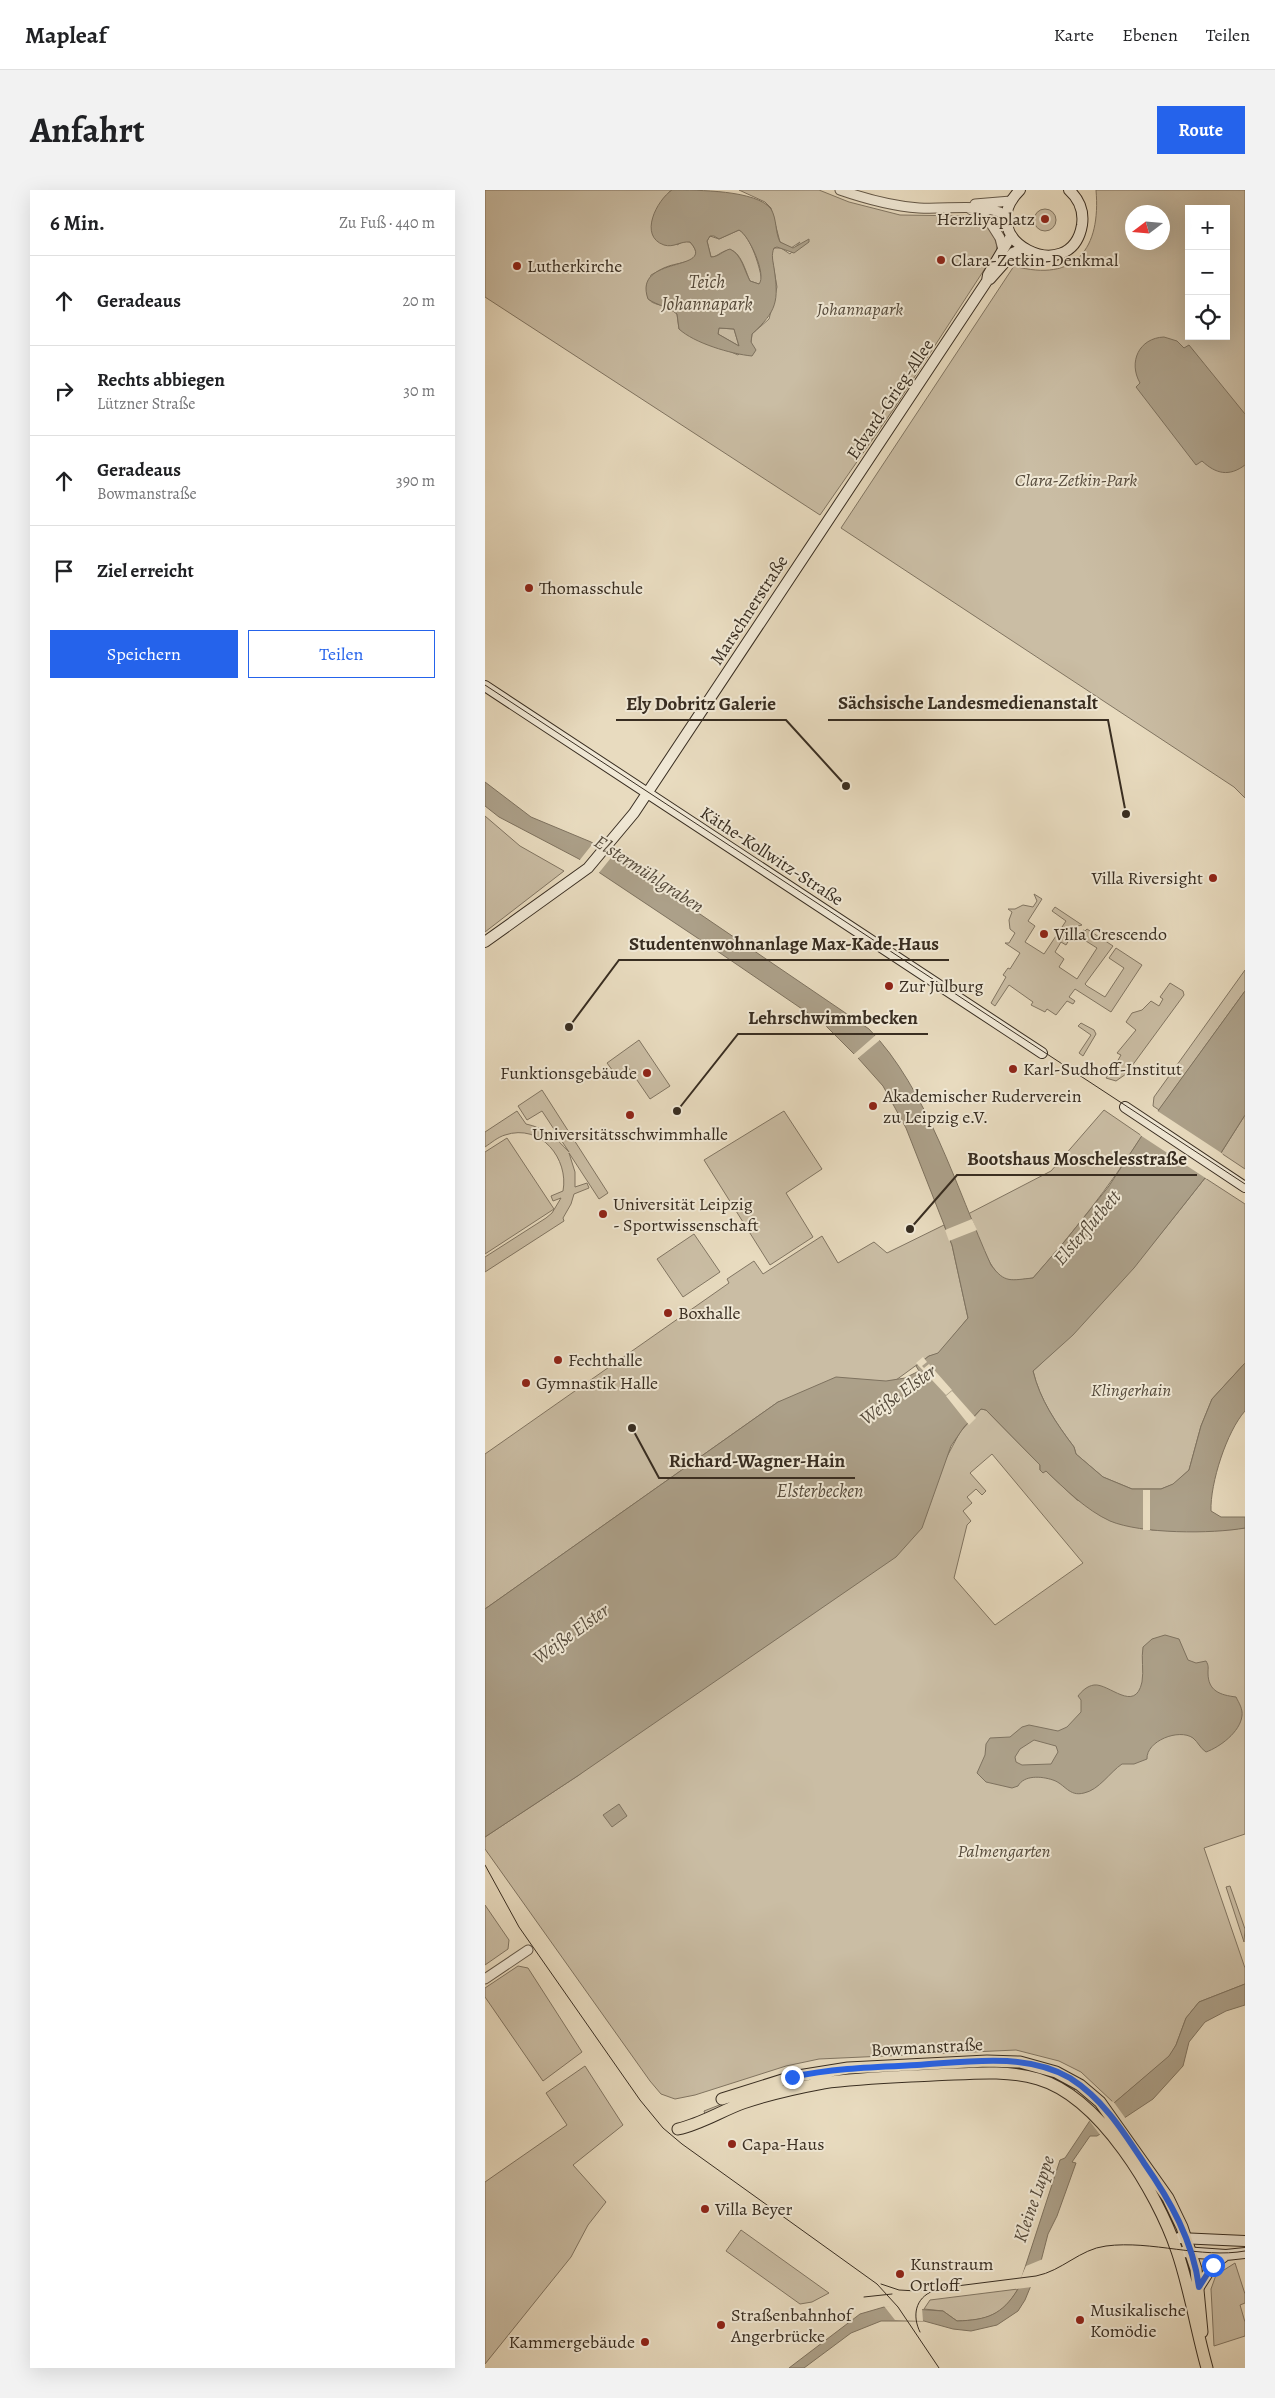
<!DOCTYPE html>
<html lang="de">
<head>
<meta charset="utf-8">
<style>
  :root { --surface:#fff; --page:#f2f2f2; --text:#202124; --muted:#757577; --line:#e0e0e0; --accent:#2563eb }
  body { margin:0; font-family:Alegreya,serif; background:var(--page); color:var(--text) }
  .controls { position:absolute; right:15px; top:15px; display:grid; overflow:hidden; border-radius:0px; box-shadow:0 5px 20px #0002 }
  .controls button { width:45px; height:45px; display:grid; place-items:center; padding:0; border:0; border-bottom:1px solid var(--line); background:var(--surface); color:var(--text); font:25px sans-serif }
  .compass { position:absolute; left:640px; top:15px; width:45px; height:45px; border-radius:50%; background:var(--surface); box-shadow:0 5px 20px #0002; rotate:254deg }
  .stop { position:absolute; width:15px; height:15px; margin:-11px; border:4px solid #2563eb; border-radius:50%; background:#fff }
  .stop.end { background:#2563eb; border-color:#fff; box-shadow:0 1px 5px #0008 }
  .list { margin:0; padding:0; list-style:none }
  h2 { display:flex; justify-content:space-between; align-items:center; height:65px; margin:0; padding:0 20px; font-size:21px }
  h2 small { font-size:16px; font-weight:400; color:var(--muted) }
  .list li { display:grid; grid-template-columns:32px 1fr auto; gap:15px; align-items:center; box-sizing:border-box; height:90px; padding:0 20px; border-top:1px solid var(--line) }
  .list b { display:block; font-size:19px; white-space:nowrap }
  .list p { margin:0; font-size:16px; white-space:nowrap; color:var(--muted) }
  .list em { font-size:16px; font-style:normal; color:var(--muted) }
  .actions { display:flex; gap:10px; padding:15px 20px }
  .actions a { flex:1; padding:11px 0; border:1px solid var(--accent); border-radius:0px; text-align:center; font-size:18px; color:var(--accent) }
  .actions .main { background:var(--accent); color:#fff }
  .icon { flex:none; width:28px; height:28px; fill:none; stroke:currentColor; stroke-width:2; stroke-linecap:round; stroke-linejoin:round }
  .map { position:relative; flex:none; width:760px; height:2178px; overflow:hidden; border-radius:0px }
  header { display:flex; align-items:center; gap:30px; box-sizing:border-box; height:70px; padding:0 25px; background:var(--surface); border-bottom:1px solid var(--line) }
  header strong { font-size:24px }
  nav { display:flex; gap:28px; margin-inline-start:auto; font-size:18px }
  .intro { display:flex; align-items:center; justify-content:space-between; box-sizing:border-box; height:120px; padding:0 30px }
  h1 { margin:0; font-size:35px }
  .button { padding:12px 22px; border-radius:0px; background:var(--accent); color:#fff; font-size:18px; font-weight:700 }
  main { display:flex; gap:30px; padding:0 30px }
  aside { flex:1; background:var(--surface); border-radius:0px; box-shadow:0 5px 20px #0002 }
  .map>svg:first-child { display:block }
</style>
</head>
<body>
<header>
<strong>Mapleaf</strong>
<nav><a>Karte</a><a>Ebenen</a><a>Teilen</a></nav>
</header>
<div class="intro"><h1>Anfahrt</h1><a class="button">Route</a></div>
<main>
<aside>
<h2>6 Min.<small>Zu Fuß · 440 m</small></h2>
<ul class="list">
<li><svg class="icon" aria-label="ahead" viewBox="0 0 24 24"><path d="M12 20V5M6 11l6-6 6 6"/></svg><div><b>Geradeaus</b></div><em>20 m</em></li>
<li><svg class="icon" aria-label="right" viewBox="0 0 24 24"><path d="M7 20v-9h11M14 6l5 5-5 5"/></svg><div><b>Rechts abbiegen</b><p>Lützner Straße</p></div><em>30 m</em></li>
<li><svg class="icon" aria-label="ahead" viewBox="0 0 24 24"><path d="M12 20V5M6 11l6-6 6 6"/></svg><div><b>Geradeaus</b><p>Bowmanstraße</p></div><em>390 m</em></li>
<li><svg class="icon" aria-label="arrive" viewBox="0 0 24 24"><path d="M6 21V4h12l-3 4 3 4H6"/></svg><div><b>Ziel erreicht</b></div></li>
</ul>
<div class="actions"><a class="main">Speichern</a><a>Teilen</a></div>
</aside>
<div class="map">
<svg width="760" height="2178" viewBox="0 0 760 2178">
  <rect width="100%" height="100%" fill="#e8dbbf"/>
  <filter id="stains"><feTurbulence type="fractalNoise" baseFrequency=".004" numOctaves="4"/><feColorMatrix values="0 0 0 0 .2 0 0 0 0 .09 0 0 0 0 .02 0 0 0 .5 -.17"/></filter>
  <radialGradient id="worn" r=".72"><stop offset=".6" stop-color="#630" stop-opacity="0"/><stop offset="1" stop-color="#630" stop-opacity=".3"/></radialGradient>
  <path fill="#cabda4" stroke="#817562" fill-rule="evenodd" d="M 0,0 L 187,0 L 184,2 L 192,55 L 199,51 L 205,52 C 223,72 195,72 184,76 C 177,78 172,82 166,85 C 155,123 172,107 192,124 L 194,139 L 253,165 L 266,152 L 267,144 L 284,129 L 292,97 L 286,63 L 289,58 L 296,58 L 305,64 L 315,52 L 306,58 L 295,52 L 286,18 L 280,12 L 254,0 L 334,0 L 364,12 L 415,25 L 488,26 C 503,30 511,45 512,60 L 410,217 L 335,325 L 0,107 Z
    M 611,0 L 760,0 L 760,608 L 749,597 L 356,338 L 529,76 C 591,93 616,58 611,0 ZM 704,19 L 741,19 L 741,146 L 704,146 ZM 648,22 L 678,22 L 678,52 L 648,52 Z
    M549 30a11 11 0 1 1 22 0a11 11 0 1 1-22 0Z
    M 254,40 C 266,46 276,80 277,93 L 274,94 L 265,91 C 261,83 254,54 240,61 C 234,63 232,67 226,67 L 222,51 L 225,46 L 234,49 Z
    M 234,138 L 249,139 L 254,156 L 233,144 Z
    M 0,626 L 35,656 L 79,681 L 0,742 Z
    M 549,704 L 557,709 L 543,731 L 550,736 L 540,752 L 559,764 L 581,731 L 567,721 L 570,717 L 597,735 L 593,736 L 581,755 L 576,752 L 570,762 L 579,769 L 574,777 L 592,789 L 612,758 L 593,746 L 598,740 L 600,741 L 602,739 L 628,756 L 600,794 L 602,796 L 620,807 L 639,778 L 624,768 L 631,758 L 657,775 L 626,822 L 590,799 L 584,807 L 590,811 L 588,814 L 582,811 L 571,825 L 562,819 L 560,822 L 546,815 L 548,812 L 524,795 L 510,816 L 506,813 L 521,787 L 518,785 L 523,778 L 525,779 L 535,763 L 520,753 L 524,753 L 530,743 L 525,739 L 524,730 L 527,722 L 523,719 L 530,719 L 538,715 L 548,717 L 552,711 Z
    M 760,780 L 760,801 L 674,920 L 668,916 L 669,907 Z
    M 685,793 L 698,801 L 699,805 L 641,884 L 631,891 L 621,888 L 626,881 L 630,881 L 634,876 L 632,872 L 636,865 L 632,863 L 651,840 L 641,832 L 647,823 L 657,820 L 666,811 L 674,816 L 678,809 L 675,807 Z
    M 596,833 L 609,840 L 611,844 L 598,866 L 594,863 L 606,845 L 593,836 Z
    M 154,850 L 185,896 L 165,909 L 143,877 L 131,885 L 122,873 Z
    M 57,900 L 123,1003 L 114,1009 L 84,963 L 90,982 L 90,997 L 102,993 L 104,998 L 89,1004 L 86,1014 L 78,1028 L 79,1031 L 0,1082 L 0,1067 L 61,1028 L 67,1023 L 76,1008 L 68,1011 L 66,1006 L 78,1001 C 84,969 56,933 20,945 C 13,947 6,953 0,957 L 0,942 L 32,921 L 41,934 C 60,938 71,948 84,962 L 57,921 L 42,930 L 33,916 Z
    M 619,920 L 657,946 C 624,997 588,1043 548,1088 C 540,1089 531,1091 524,1090 C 506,1089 490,1039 483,1024 L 566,981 Z
    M 299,921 L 337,979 L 301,1003 L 328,1047 L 285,1075 L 219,970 Z
    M 760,925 L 760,979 L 736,963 Z
    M 22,948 L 69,1019 L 0,1064 L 0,962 Z
    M 720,988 L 760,1014 L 760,1173 L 727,1209 L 716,1236 L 704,1280 L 689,1294 L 676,1299 L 647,1299 L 618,1287 L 591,1264 L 589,1257 C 571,1233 555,1210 548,1181 C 613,1123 666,1057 720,988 Z
    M 459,1035 L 467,1055 L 483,1128 L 453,1164 L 444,1166 L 411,1190 L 293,1212 L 0,1419 L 0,1264 L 244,1093 L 242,1089 L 269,1071 L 278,1084 L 337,1046 L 353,1073 L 389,1052 L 402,1063 Z
    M 209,1044 L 235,1082 L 198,1107 L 172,1069 Z
    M 496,1219 L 501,1220 L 555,1275 L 555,1280 L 558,1282 L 561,1281 L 592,1310 L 667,1340 L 733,1340 L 760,1338 L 760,1644 L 719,1658 L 760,1778 L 760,1794 L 714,1812 L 701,1828 L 691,1855 L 685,1866 L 629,1913 L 596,1882 L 574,1871 L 531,1860 L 334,1869 L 301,1876 L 210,1905 L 190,1909 L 176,1904 L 165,1891 L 0,1659 L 0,1647 L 94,1585 L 458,1274 L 475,1242 ZM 507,1264 L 598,1373 L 510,1435 L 469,1388 L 482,1335 L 486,1331 L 478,1321 L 487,1313 L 482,1307 L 491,1299 L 497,1305 L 501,1301 L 485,1283 Z
    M 745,1696 L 760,1739 L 759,1752 L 741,1697 Z
    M 0,1715 L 24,1750 L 23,1759 L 0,1775 Z
    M 33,1776 L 43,1778 L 97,1862 L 58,1891 L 0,1807 L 0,1798 Z
    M 100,1876 L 138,1935 L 88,1975 L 121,2012 L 103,2035 L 86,2067 L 0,2174 L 0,1992 L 82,1935 L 61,1903 Z
    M 484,1876 C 530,1876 550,1877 590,1898 L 589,1901 L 562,1887 L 325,1890 L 294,1897 L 220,1924 L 219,1921 L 270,1901 L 342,1884 Z
    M 256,2040 L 344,2103 L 327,2112 L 315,2114 L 241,2061 Z
    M 750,2073 L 760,2104 L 760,2113 L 755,2115 L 760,2132 L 760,2146 L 729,2156 L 726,2099 L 731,2085 Z
    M 533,2099 C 517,2126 502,2130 472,2131 L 458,2121 L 439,2119 L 445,2110 Z"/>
  <path fill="#aca089" stroke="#7e725f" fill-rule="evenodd" d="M 187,0 C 212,0 272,0 286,19 C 292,29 290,42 295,52 L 308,58 L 324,49 L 324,52 L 309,63 L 292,57 L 289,58 C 286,65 288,71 289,78 C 294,111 292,121 267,144 L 266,152 L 271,160 L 267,166 C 246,164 209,153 194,139 L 192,124 C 183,116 173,116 163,109 C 147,64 233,83 205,52 C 195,51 189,58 179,55 C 153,46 172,10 187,0 ZM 254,40 C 264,45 282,85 274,94 L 265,91 C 259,80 257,65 245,59 C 238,61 233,67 226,67 L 222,51 L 225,46 L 229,46 L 234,49 ZM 234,138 L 249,139 L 254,156 L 233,144 Z
    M 679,147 L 692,151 L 699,158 L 704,155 L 760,224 L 760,275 C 744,287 731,284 717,271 L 711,275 L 651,197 L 655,193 C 643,172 654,148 679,147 Z
    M 0,592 L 46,627 L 106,652 L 134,669 L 384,839 C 442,898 472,1000 506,1075 C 520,1094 526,1090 548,1088 L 580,1051 L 624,996 L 675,918 L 760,801 L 760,925 L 720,988 L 649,1078 L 588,1145 L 548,1181 C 555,1210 571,1233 589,1257 L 591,1264 L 618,1287 L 647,1299 L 676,1299 L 688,1294 L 704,1280 L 716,1236 L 727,1209 L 760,1173 L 760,1221 C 742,1241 725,1293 726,1321 L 736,1327 L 760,1327 L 760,1338 C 727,1344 656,1344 625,1331 C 601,1320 580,1299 561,1281 L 558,1283 L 555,1280 L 555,1275 L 501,1220 L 496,1219 L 479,1237 L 466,1256 L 437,1338 L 411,1367 L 94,1585 L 0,1647 L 0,1419 L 293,1212 L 351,1187 L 401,1191 L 420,1188 L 434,1181 L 431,1176 L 444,1166 L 453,1163 L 483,1128 L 467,1055 L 421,938 L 398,896 L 373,868 L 339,834 L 235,763 L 94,669 L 14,627 L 0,616 Z
    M 680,1445 L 694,1449 L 703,1470 L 711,1473 L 721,1471 C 724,1476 723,1477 723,1483 C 723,1501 735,1505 751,1507 C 754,1513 758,1519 757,1526 C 755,1542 735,1557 721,1562 C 715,1558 713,1552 708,1548 C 694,1538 661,1551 662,1569 L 649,1574 L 637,1574 C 625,1582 614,1600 599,1603 C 584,1607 580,1594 568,1590 C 556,1586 539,1585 533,1596 L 527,1598 L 501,1592 L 492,1583 L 500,1565 L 501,1554 L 505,1548 L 525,1547 L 537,1537 L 544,1535 L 573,1541 L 582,1537 L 596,1522 L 596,1510 L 593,1506 C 597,1501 602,1496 609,1495 C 624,1493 650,1524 657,1492 C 659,1481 656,1468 658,1457 L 667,1449 ZM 549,1550 L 571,1556 L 573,1562 L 566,1574 L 537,1575 L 531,1572 L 530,1567 L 535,1559 Z
    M 134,1614 L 142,1626 L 127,1637 L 118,1625 Z
    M 760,1794 L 760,1815 L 741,1821 L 720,1832 L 704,1852 L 698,1876 L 668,1909 L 612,1946 L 605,1946 L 587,1972 L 591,1973 L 572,2026 L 563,2044 L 556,2071 L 540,2110 L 533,2121 L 512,2135 L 486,2141 L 468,2139 L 439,2131 L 396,2131 L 366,2143 L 319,2178 L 304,2178 L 375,2124 L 399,2117 L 458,2121 L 472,2131 C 502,2130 517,2125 533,2099 L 575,1970 L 580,1968 L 606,1929 L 629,1913 L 684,1866 L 691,1855 L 701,1828 L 714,1812 Z"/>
  <path fill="#e8dbbf" d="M 109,652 L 129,664 L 113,684 L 94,671 Z
    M 392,844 L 396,849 L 372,869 L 368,865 Z
    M 671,920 L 738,964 L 722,989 L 655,945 Z
    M 487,1029 L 492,1040 L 464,1051 L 460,1040 Z
    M 438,1167 L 442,1172 L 437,1176 L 439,1178 L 444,1174 L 467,1200 L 461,1205 L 431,1173 Z
    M 467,1201 L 491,1228 L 484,1235 L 461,1206 Z
    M 658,1300 L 665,1300 L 665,1340 L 658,1340 Z
    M 628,1911 L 641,1929 L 616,1946 L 603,1929 Z
    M 558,2069 L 547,2097 L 531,2099 L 541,2076 Z
    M 399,2116 L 437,2118 L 438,2131 L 410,2130 Z"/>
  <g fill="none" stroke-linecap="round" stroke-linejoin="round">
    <defs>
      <path id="tertiary" d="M 355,0 C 381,9 407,16 434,18 C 464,20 493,12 522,25
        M 490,14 L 526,11
        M 485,19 L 503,29 L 515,48 L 518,60
        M 0,1789 L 43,1760"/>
      <path id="secondary" d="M 535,0 C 485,50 586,99 597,35 C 599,21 594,9 584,0
        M 505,89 L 528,63 L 538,59
        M 0,496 L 557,863
        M 0,752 L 103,678 L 149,623 L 502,91 L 503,85 L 526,46
        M 640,917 L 760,997
        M 694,2048 L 760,2051
        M 698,2062 L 741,2065 L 760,2063
        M 714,2097 L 728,2075 L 741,2065"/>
      <path id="primary" d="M 237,1909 L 307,1887 L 363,1878 L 502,1871 L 535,1872 L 571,1882 L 595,1895 L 615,1912 L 683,2008 L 697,2037 L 711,2079 L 717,2142
        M 193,1939 C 216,1934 236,1921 258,1913 C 284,1904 311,1898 338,1893 C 374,1888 411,1887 448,1885 C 482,1884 519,1879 553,1889 C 615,1907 672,2002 692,2061 C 705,2099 711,2139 722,2178"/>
    </defs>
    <use href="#tertiary" stroke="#645848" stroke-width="11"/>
    <use href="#secondary" stroke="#382d21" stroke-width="12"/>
    <use href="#primary" stroke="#382d21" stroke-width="13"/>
    <use href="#tertiary" stroke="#f0e8d5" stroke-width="9"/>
    <use href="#secondary" stroke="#f0e8d5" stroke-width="10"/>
    <use href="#primary" stroke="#e8dbbf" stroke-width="11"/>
    <path stroke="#382d21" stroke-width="1" d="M 0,495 L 760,994
      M 0,1675 L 34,1737 L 155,1910 L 178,1938 L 197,1954 L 392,2094 L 413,2117 L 454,2178
      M 396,2094 L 414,2100 L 432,2101 L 551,2086 C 577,2081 595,2059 621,2056 C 667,2050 716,2069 760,2061
      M 379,2107 L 407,2104
      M 435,2142 C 427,2126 430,2108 448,2101"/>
  </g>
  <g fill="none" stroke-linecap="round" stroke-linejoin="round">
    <path stroke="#2563eb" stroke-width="6" d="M 307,1887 C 348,1878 390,1877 432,1875 C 481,1872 540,1862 585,1888 C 618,1909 638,1941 659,1973 C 685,2010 708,2051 714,2097 L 728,2075"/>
  </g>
  <g fill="#8f2418" stroke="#f0e8d5" stroke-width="2">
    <circle cx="560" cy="29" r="5"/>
    <circle cx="456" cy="70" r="5"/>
    <circle cx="32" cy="76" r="5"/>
    <circle cx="44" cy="398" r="5"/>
    <circle cx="728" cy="688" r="5"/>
    <circle cx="559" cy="744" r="5"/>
    <circle cx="404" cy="796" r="5"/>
    <circle cx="528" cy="879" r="5"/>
    <circle cx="162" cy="883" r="5"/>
    <circle cx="388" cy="916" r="5"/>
    <circle cx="145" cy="925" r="5"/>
    <circle cx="118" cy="1024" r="5"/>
    <circle cx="183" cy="1123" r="5"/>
    <circle cx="73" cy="1170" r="5"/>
    <circle cx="41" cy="1193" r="5"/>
    <circle cx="247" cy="1954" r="5"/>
    <circle cx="220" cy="2019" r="5"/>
    <circle cx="415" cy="2084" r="5"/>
    <circle cx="595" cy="2130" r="5"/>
    <circle cx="236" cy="2135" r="5"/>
    <circle cx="160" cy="2152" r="5"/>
  </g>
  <g text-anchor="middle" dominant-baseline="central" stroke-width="4" stroke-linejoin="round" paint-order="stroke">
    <g font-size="18" fill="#382d21" stroke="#f0e8d5" text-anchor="start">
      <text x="550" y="29" text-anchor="end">Herzliyaplatz</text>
      <text x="466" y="70">Clara-Zetkin-Denkmal</text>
      <text x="42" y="76">Lutherkirche</text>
      <text x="54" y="398">Thomasschule</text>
      <text x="718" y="688" text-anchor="end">Villa Riversight</text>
      <text x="569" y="744">Villa Crescendo</text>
      <text x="414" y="796">Zur Julburg</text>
      <text x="538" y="879">Karl-Sudhoff-Institut</text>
      <text x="152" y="883" text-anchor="end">Funktionsgebäude</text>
      <text x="398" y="906">Akademischer Ruderverein<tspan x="398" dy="21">zu Leipzig e.V.</tspan></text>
      <text x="145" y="944" text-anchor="middle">Universitätsschwimmhalle</text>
      <text x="128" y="1014">Universität Leipzig<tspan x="128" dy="21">- Sportwissenschaft</tspan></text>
      <text x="193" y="1123">Boxhalle</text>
      <text x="83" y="1170">Fechthalle</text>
      <text x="51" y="1193">Gymnastik Halle</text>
      <text x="257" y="1954">Capa-Haus</text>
      <text x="230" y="2019">Villa Beyer</text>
      <text x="425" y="2074">Kunstraum<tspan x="425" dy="21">Ortloff</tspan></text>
      <text x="605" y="2120">Musikalische<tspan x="605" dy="21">Komödie</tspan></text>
      <text x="246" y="2125">Straßenbahnhof<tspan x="246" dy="21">Angerbrücke</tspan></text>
      <text x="150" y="2152" text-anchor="end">Kammergebäude</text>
    </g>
    <g font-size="18" font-style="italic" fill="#554a3b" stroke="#f0e8d5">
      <text x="375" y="119">Johannapark</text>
      <text x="591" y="290">Clara-Zetkin-Park</text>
      <text x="646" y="1200">Klingerhain</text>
      <text x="519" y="1661">Palmengarten</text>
    </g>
    <g font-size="18" fill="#382d21" stroke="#f0e8d5">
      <text transform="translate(405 209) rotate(-56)">Edvard-Grieg-Allee</text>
      <text transform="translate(264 420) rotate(-57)">Marschnerstraße</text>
      <text transform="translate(287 666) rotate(33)">Käthe-Kollwitz-Straße</text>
      <text transform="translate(442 1857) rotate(-3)">Bowmanstraße</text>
    </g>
    <g font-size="19" font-style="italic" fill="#554a3b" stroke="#f0e8d5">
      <text x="222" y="92">Teich<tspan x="222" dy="22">Johannapark</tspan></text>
      <text transform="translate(164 684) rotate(33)">Elstermühlgraben</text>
      <text transform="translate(602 1038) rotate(-49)">Elsterflutbett</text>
      <text transform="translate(413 1205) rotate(-36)">Weiße Elster</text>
      <text x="335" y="1301">Elsterbecken</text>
      <text transform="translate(86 1444) rotate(-36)">Weiße Elster</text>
      <text transform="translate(549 2009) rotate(-71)">Kleine Luppe</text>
    </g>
  </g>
  <path fill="none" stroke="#382d21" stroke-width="2" d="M641 624L623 530H343M361 596L301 530H131M84 837L134 770H464M192 921L253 844H443M425 1039L472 985H712M147 1238L174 1288H370"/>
  <g fill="#382d21" stroke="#f0e8d5" stroke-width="2">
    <circle cx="641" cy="624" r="5"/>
    <circle cx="361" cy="596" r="5"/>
    <circle cx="84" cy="837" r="5"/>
    <circle cx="192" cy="921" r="5"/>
    <circle cx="425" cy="1039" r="5"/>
    <circle cx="147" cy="1238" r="5"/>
  </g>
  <g font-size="19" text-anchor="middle" font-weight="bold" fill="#382d21" stroke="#f0e8d5" stroke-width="4" stroke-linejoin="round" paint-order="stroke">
    <text x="483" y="519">Sächsische Landesmedienanstalt</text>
    <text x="216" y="520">Ely Dobritz Galerie</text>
    <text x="299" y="760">Studentenwohnanlage Max-Kade-Haus</text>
    <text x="348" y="834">Lehrschwimmbecken</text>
    <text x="592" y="975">Bootshaus Moschelesstraße</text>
    <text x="272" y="1277">Richard-Wagner-Hain</text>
  </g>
  <rect width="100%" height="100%" filter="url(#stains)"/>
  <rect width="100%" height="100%" fill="url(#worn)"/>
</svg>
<div class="controls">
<button>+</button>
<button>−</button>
<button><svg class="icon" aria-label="locate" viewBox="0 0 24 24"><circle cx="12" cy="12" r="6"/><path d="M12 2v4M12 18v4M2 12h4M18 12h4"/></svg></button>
</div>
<svg class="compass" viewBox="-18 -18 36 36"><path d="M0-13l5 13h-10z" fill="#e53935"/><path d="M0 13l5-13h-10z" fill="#757577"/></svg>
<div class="stop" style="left:728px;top:2075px"></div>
<div class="stop end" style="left:307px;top:1887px"></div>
</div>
</main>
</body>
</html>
